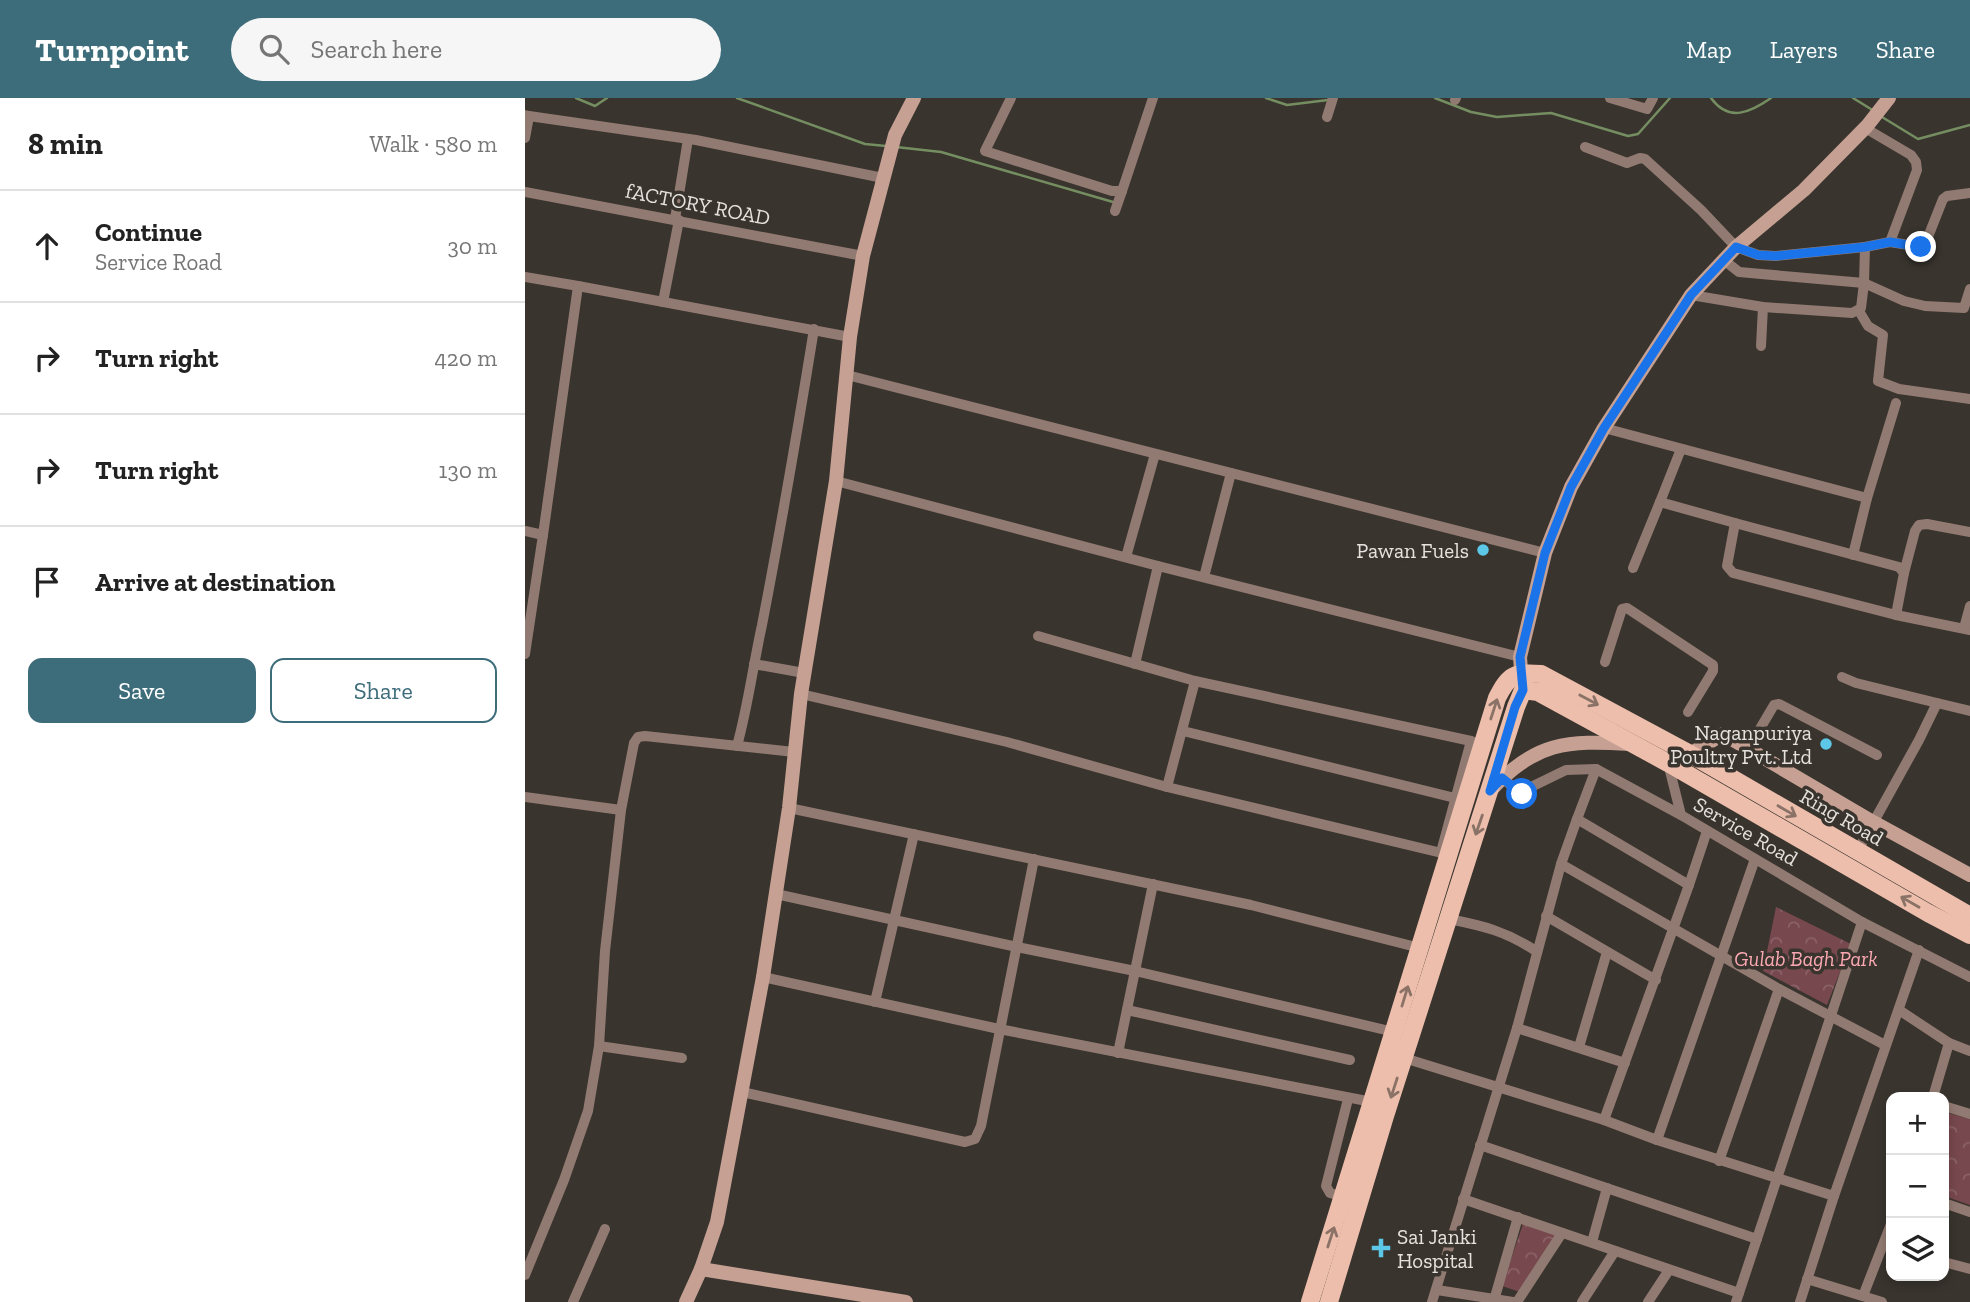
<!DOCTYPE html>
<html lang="en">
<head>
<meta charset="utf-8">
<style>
	:root { --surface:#fff; --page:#f6f6f6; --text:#222; --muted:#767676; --line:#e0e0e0; --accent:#3d6c7b }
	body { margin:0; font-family:"Zilla Slab",serif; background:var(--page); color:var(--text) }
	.controls { position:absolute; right:21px; bottom:21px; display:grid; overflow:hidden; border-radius:14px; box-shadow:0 4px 10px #0003 }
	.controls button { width:63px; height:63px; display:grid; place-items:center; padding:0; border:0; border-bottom:2px solid var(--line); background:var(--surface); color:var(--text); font:35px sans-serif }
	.stop { position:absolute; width:21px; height:21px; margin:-16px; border:5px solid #1a73e8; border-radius:50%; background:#fff }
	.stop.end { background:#1a73e8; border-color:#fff; box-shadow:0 2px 7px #0008 }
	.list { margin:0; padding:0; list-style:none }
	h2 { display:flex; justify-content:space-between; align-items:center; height:91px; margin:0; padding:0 28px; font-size:30px }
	h2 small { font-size:23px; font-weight:400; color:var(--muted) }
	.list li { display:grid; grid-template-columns:46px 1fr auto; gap:21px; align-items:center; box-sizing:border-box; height:112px; padding:0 28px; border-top:2px solid var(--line) }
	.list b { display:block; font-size:26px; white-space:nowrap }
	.list p { margin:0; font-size:23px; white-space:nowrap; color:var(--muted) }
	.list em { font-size:23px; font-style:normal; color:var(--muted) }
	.actions { display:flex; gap:14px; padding:21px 28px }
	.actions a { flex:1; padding:16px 0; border:2px solid var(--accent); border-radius:14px; text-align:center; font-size:24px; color:var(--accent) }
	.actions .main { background:var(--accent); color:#fff }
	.icon { flex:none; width:38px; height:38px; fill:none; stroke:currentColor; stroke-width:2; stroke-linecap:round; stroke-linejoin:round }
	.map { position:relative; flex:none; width:1445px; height:1204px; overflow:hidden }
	header { display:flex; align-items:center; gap:42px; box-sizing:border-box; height:98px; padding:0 35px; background:var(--accent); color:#fff }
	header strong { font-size:33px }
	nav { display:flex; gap:38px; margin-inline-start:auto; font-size:24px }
	.search { width:490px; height:63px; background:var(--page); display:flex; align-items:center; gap:18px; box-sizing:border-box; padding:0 24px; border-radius:38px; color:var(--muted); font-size:26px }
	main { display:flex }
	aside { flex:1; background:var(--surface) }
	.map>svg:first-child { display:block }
	.park { fill:url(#park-crowns) }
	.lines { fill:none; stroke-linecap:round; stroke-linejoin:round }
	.stream { stroke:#758e61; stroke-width:2.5 }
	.street { stroke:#917a71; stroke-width:10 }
	.secondary { stroke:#c5a093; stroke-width:14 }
	.primary { stroke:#edbeac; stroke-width:18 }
	.oneway { stroke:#8a7267 }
	.route { stroke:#1a73e8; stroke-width:9 }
	.poi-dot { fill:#5dc7e8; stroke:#39342e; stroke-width:2.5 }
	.labels { text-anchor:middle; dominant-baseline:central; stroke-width:7; stroke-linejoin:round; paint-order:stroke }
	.street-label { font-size:21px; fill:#e6e3df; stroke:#39342e }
	.poi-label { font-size:21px; fill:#e6e3df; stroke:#39342e; text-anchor:end }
	.park-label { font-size:21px; font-style:italic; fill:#fda9b3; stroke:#39342e }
</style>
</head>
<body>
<header>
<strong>Turnpoint</strong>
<div class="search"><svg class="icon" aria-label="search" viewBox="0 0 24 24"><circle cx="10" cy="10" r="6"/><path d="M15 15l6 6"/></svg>Search here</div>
<nav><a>Map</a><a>Layers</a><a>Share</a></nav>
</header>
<main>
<aside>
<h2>8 min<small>Walk · 580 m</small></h2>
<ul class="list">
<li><svg class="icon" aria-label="ahead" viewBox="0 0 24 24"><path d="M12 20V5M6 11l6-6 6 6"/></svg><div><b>Continue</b><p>Service Road</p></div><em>30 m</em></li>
<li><svg class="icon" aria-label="right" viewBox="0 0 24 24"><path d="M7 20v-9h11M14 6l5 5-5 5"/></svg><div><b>Turn right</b></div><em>420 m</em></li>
<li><svg class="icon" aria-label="right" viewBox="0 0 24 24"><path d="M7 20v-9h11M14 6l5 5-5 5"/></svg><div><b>Turn right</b></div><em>130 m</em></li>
<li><svg class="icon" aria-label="arrive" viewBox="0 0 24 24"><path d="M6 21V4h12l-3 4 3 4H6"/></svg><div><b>Arrive at destination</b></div></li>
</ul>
<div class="actions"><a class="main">Save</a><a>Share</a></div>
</aside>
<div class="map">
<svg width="1445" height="1204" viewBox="0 0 1445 1204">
	<defs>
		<pattern id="park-crowns" width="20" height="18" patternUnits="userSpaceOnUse" patternTransform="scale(1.75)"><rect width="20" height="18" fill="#77484e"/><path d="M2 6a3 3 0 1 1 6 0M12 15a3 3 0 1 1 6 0" fill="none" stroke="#8a6267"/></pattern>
	</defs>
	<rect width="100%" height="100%" fill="#39342e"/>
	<!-- park -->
	<g class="park">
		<polygon points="1251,809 1326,846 1302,907 1238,873"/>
		<polygon points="1419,1014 1445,1021 1445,1107 1419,1098"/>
		<polygon points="999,1123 1032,1137 995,1194 977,1188"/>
	</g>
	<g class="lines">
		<!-- stream -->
		<g class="stream">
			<polyline points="51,0 70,8 82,0"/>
			<polyline points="212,0 340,46 361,48"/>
			<polyline points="741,0 762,7 803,2"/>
			<polyline points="910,0 946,14 972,19 1026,15 1103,38 1113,36 1145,0"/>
			<path d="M1186,0C1204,25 1226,14 1246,0"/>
			<polyline points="1328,0 1349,13"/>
			<polyline points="1357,19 1393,41 1445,27"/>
			<polyline points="371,49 416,54 588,104"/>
		</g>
		<!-- street -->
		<g class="street">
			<polyline points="486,0 460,53 587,93 597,93 628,0"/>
			<polyline points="1085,0 1122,11 1128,0"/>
			<polyline points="930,2 931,0"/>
			<polyline points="0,17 4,18 0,40"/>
			<polyline points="4,18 171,42 358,80"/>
			<polyline points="802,19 808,0"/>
			<polyline points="1340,30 1386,57 1391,64 1392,72 1365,144"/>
			<polyline points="1060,49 1102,65 1115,60 1120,61 1176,112 1211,149 1233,157 1251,158 1340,149 1365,144 1396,149 1401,144 1418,101 1422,98 1445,95"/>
			<polyline points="0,94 338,158"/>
			<polyline points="590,113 597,93"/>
			<polyline points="150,121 163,41"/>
			<polyline points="1200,163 1214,174 1339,185 1379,203 1400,208 1439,210 1445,191"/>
			<polyline points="0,179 53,188 18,437 0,433"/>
			<polyline points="53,188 325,239"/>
			<polyline points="1166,197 1238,209 1327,215 1336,210 1339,185 1340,149"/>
			<polyline points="138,204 154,122"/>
			<polyline points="1334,213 1343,228 1358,237 1353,283 1374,291 1445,301"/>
			<polyline points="1236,248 1238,209"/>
			<polyline points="322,277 1020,455"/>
			<polyline points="1079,330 1342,400 1371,305"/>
			<polyline points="1156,351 1135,404 1210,425 1202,468 1208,475 1371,517 1445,532"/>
			<polyline points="311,383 633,468 995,559"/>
			<polyline points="1210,425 1374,469 1379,475 1371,517"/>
			<polyline points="1328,457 1342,400"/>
			<polyline points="601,459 630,356"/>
			<polyline points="1108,470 1135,404"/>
			<polyline points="1379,475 1390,433 1394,427 1402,426 1445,434"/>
			<polyline points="679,479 706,375"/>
			<polyline points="1439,530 1445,508"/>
			<polyline points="513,538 670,583"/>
			<polyline points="0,556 18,437"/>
			<polyline points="1080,564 1097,511 1102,510 1188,567 1188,573 1163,614"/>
			<polyline points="229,566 279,575"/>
			<polyline points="610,566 633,468"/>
			<polyline points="1317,579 1331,585 1412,605"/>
			<polyline points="276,596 482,644 642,689 925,757"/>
			<polyline points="658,633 930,700"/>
			<path d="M212,648C223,608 228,568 237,527C256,429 273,330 289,231"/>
			<polyline points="1223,651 1249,607 1254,606 1352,657"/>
			<polyline points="1143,665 1156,717"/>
			<polyline points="1071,671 1052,721 1164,787 1079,1022"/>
			<polyline points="977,680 997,696 1006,689 1041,672 1071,671 1156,717 1337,824 1445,879"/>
			<polyline points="642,689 670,583 946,643 957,648"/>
			<polyline points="0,699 96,712"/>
			<polyline points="264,710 726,807 895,850"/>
			<polyline points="916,754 946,643"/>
			<polyline points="1332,754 1394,642 1412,605 1445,613"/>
			<polyline points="1036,766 1052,721"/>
			<polyline points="1164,787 1182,733"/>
			<polyline points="251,796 492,849 610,873 869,934"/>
			<polyline points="1021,818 1131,882"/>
			<path d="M924,821C959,828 980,833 1011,853"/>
			<polyline points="238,879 474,931 847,1004"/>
			<polyline points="350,904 389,736"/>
			<polyline points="602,912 825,962"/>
			<polyline points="1374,912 1424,945"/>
			<polyline points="992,930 1100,965"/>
			<polyline points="74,948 157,960"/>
			<polyline points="1054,949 1082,854"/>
			<polyline points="593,955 628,786"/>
			<polyline points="879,960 1079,1022 1132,1042 1309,1098"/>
			<polyline points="217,994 440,1044 450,1041 456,1028 509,761"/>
			<polyline points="1408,999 1424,945 1445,953"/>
			<polyline points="1419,1008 1445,1016"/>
			<polyline points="1132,1042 1230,761"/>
			<polyline points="955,1047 1232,1141"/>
			<polyline points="1194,1063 1254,891"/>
			<polyline points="819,1099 805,1095 801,1088 823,1001"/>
			<polyline points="938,1101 1214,1195"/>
			<polyline points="1419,1105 1445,1114"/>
			<polyline points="1067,1144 1082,1090"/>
			<polyline points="1419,1164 1445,1171"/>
			<polyline points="0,1177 39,1082 63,1013 74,948 80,853 96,712 109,645 113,639 120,638 269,654"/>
			<polyline points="1282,1181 1357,1204"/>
			<polyline points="912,1192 988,1204"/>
			<polyline points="1338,1198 1366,1126"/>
			<polyline points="970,1199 993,1119"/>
			<polyline points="48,1204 80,1131"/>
			<polyline points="907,1204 992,930 1036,766 1254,891 1360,947"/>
			<polyline points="992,1204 1037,1135"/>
			<polyline points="1057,1204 1090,1153"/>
			<polyline points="1123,1204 1144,1172"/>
			<polyline points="1211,1204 1337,824"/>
			<polyline points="1275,1204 1309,1098 1394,852"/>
		</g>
		<!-- secondary -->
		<g class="secondary">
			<polyline points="997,584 995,559 1020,455 1046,389 1079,330 1166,197 1211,149 1279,92 1342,28 1364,0"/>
			<polyline points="1165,656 1198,636 1348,724 1445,777"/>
			<path d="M966,692C1010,644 1042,642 1105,646"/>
			<polyline points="176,1171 381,1204"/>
			<polyline points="161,1204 176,1171 192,1124 238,879 264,710 276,596 311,383 325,239 338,158 370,37 389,0"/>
		</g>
		<!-- primary -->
		<g class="primary">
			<path d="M785,1204L972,600C984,576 990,574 1016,576L1165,656L1445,818"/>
			<polyline points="804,1204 860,1018 991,609 998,592 1013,594 1143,665 1403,815 1445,837"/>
		</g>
	</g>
	<!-- one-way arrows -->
	<defs><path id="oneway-shaft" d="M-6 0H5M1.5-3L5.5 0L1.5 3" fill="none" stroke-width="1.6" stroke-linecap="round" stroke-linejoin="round" transform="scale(1.75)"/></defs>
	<g class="oneway">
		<use href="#oneway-shaft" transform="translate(1064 602) rotate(28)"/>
		<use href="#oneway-shaft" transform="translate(969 611) rotate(-72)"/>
		<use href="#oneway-shaft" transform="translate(1262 713) rotate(30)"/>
		<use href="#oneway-shaft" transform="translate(954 727) rotate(109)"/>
		<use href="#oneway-shaft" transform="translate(1385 804) rotate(-150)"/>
		<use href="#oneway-shaft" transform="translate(880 898) rotate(-73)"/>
		<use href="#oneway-shaft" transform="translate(869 990) rotate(108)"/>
		<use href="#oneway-shaft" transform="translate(806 1139) rotate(-72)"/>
	</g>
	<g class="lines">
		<!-- route -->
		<polyline class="route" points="997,696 977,680 965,693 990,609 998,592 995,559 1020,455 1046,389 1079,330 1166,197 1211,149 1233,157 1251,158 1340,149 1365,144 1396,149"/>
	</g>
	<!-- markers -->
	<g class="poi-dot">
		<circle cx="958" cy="452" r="7"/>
		<circle cx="1301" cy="646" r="7"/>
		<path d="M852.5 1139.5h7v7h7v7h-7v7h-7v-7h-7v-7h7z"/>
	</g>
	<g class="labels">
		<!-- street labels -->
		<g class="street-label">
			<text transform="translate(173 106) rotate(11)">fACTORY ROAD</text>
			<text transform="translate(1317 719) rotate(30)">Ring Road</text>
			<text transform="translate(1221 733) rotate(30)">Service Road</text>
		</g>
		<!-- poi labels -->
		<g class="poi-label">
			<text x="944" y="452">Pawan Fuels</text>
			<text x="1287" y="634">Naganpuriya<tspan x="1287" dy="24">Poultry Pvt. Ltd</tspan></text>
			<text x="872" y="1138" text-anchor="start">Sai Janki<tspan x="872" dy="24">Hospital</tspan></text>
		</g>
		<!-- park labels -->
		<g class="park-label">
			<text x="1281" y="860">Gulab Bagh Park</text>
		</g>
	</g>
</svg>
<div class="controls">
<button>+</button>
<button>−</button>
<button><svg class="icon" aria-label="layers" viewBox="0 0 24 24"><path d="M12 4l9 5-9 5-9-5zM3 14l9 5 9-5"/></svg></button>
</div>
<div class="stop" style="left:997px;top:696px"></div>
<div class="stop end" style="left:1396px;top:149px"></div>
</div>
</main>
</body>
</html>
